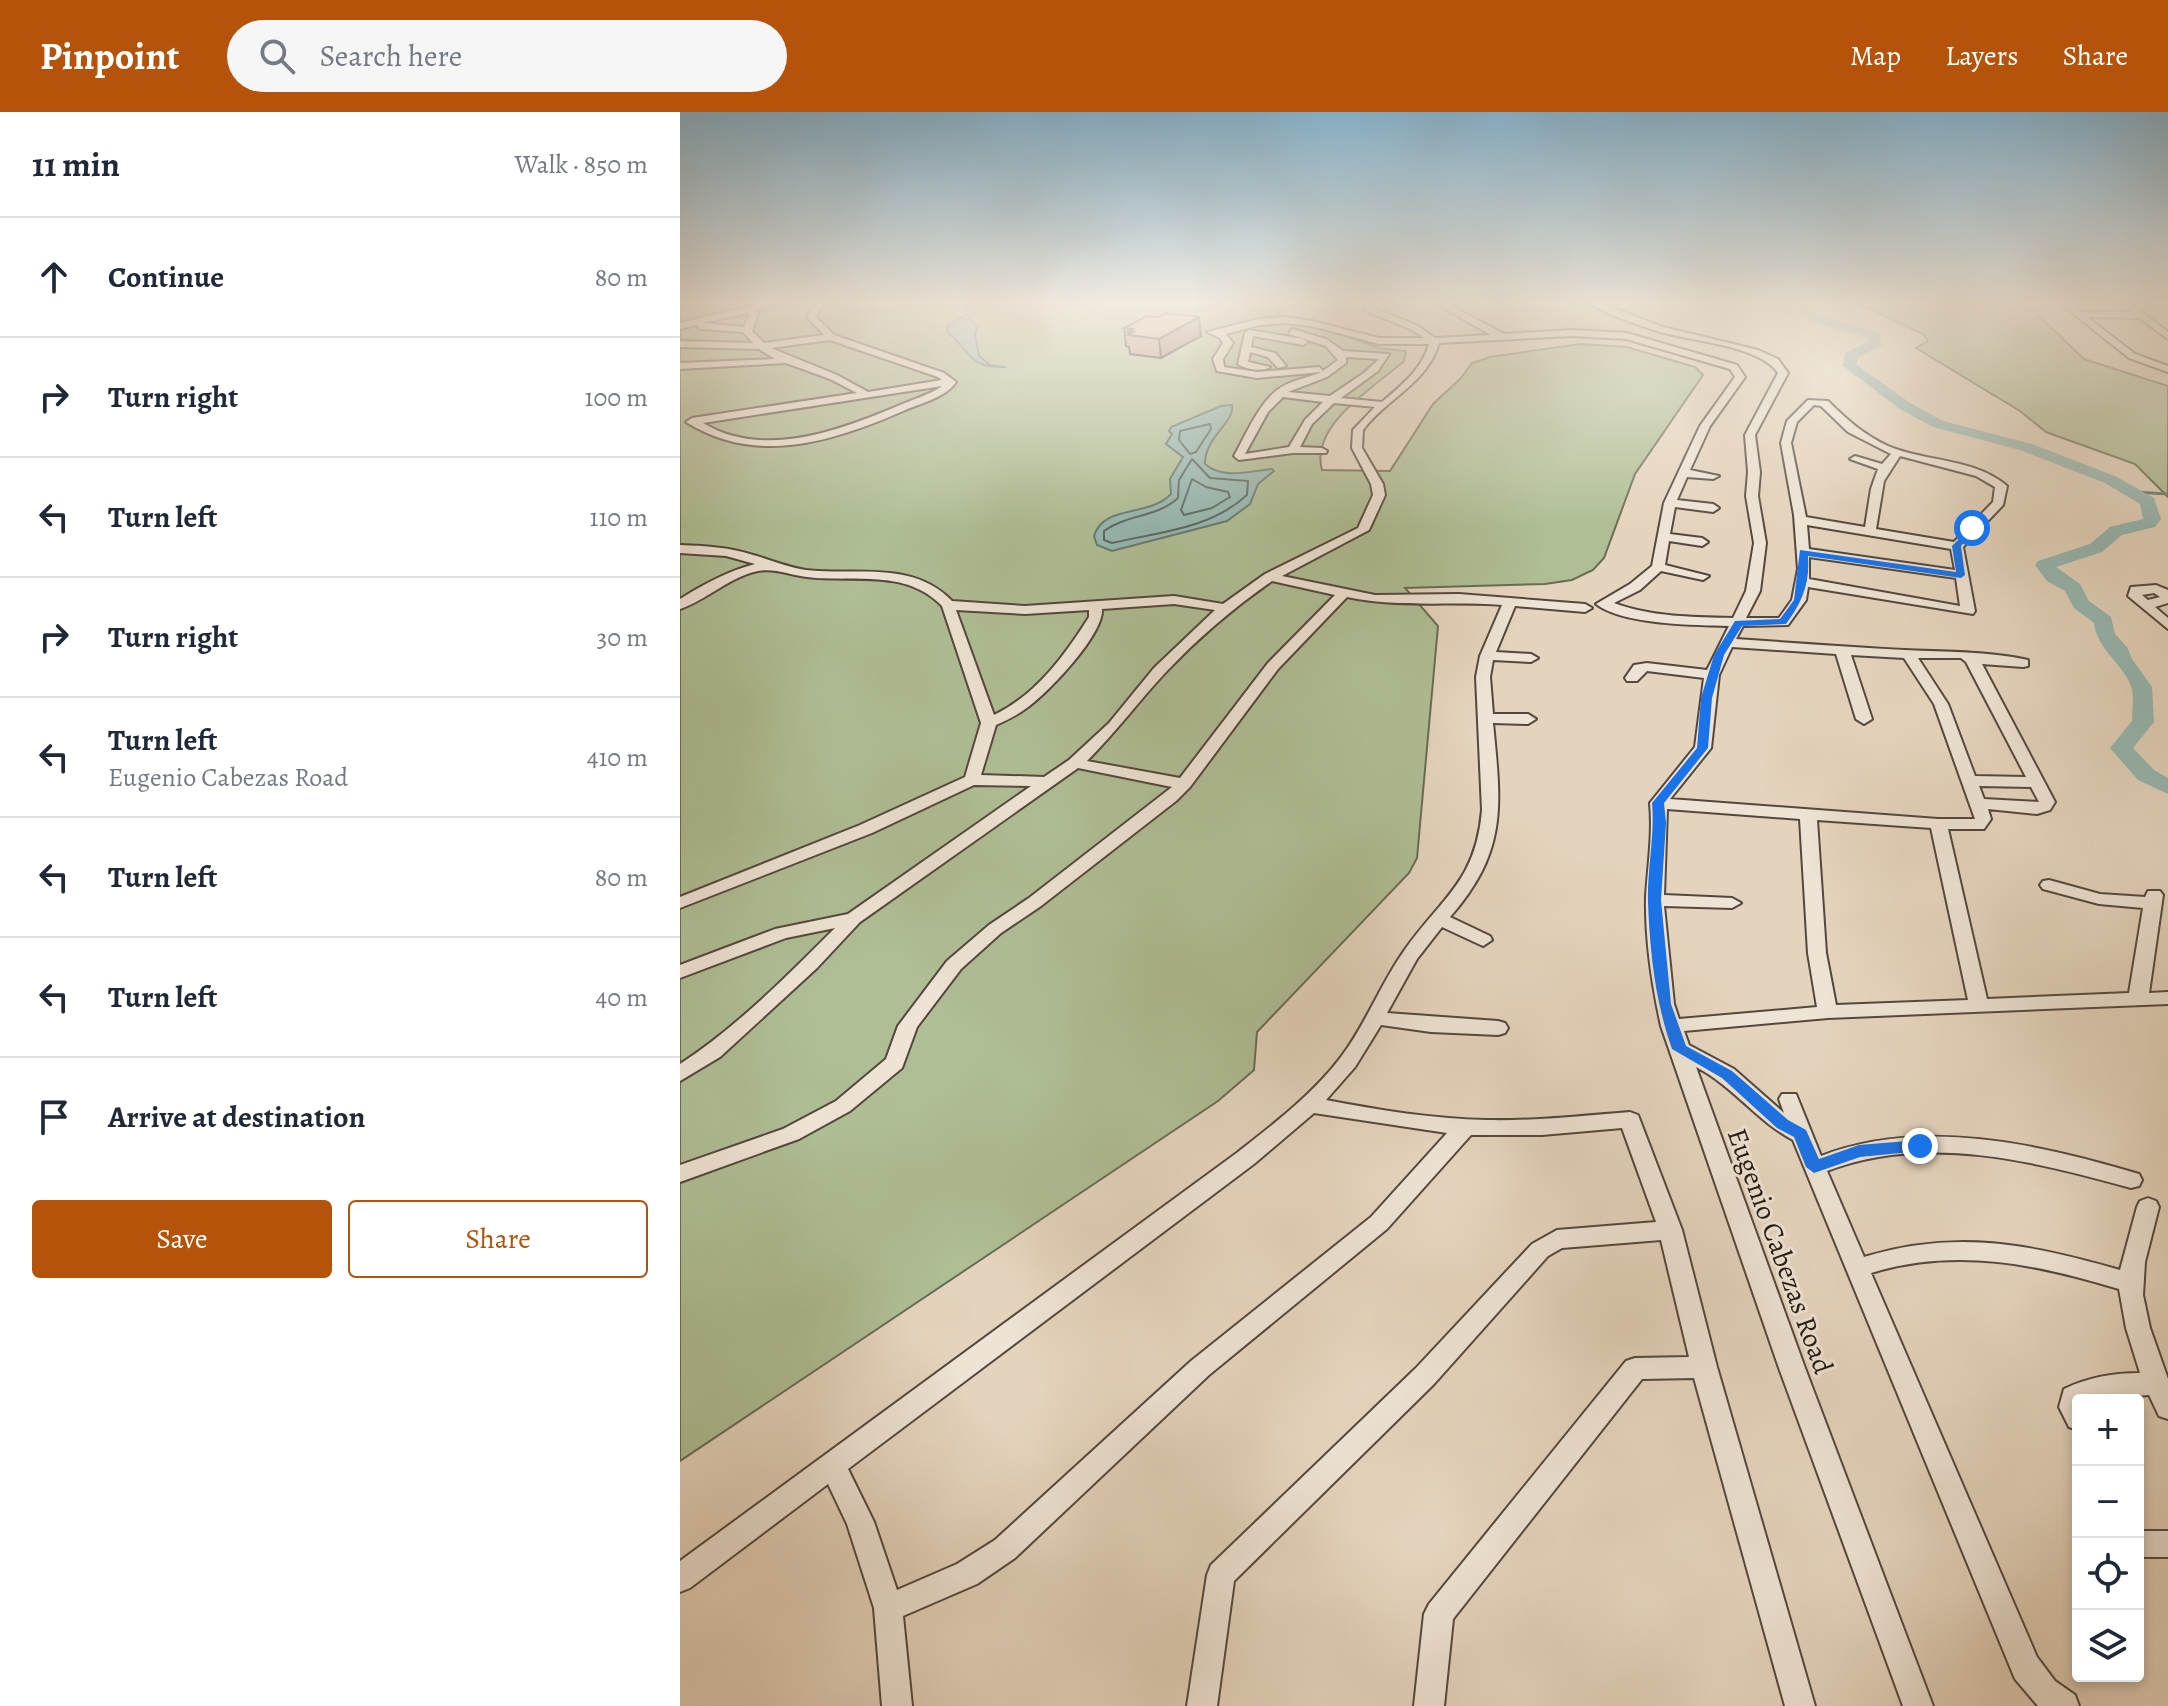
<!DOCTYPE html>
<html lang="en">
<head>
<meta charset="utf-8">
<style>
	:root { --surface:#fff; --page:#f6f6f7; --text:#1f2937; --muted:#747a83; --line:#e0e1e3; --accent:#b45309 }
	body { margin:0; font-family:Alegreya,serif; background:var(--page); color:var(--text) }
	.controls { position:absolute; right:24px; bottom:24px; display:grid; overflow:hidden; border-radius:8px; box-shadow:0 4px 12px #0003 }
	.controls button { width:72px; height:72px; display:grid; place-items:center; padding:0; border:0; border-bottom:2px solid var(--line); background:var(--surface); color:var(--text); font:40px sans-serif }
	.stop { position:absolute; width:24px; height:24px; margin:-18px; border:6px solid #1a73e8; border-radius:50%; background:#fff }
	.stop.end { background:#1a73e8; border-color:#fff; box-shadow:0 2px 8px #0008 }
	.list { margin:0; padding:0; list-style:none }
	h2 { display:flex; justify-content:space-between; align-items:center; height:104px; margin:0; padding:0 32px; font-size:34px }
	h2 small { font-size:26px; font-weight:400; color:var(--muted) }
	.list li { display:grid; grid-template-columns:52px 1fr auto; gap:24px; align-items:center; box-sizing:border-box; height:120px; padding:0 32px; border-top:2px solid var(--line) }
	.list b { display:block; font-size:30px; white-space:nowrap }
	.list p { margin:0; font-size:26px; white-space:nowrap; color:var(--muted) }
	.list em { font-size:26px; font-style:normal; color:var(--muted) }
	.actions { display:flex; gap:16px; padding:24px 32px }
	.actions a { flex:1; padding:18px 0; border:2px solid var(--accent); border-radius:8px; text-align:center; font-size:28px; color:var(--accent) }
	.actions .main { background:var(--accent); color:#fff }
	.icon { flex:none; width:44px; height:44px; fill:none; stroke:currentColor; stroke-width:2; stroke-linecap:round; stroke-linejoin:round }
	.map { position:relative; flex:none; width:1488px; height:1594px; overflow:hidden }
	header { display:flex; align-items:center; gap:48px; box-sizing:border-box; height:112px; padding:0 40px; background:var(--accent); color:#fff }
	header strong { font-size:38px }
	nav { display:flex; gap:44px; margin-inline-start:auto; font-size:28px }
	.search { width:560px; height:72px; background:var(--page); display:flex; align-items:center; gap:20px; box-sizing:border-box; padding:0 28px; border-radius:44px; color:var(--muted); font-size:30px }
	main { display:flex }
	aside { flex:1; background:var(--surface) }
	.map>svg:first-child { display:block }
	.green { fill:#afbe95; stroke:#696c54; stroke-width:2 }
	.water { fill:#96b8b2; stroke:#687972; stroke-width:2 }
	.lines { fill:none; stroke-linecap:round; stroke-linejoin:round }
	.shore { stroke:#5c6962; stroke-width:2 }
	.stream { stroke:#687972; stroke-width:3 }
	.river { fill:#96b8b2; fill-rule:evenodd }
	.minor-casing { stroke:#54483e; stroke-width:4 }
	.minor { fill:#eee3d4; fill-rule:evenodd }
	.wall { fill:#c08e82; stroke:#231a13; stroke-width:2 }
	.shaded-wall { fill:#9c746a; stroke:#231a13; stroke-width:2 }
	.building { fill:#dfa597; stroke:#231a13; stroke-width:2 }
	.route { fill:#1a73e8 }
	.labels { text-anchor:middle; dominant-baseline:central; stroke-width:6; stroke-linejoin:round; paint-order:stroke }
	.street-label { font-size:28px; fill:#231a13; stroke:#eee3d4 }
</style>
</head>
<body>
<header>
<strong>Pinpoint</strong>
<div class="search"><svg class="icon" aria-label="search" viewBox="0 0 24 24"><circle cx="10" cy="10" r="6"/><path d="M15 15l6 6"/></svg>Search here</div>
<nav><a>Map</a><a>Layers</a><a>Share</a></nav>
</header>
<main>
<aside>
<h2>11 min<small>Walk · 850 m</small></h2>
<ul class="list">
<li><svg class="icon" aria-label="ahead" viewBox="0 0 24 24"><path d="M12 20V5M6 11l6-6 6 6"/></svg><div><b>Continue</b></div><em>80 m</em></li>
<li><svg class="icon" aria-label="right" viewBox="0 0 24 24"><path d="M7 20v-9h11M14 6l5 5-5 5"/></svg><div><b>Turn right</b></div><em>100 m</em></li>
<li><svg class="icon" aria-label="left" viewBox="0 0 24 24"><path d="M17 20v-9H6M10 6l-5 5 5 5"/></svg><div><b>Turn left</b></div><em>110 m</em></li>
<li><svg class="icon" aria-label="right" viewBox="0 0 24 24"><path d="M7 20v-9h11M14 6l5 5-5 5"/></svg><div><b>Turn right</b></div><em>30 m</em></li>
<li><svg class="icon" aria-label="left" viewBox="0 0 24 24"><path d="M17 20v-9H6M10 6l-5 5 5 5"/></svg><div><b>Turn left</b><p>Eugenio Cabezas Road</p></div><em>410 m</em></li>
<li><svg class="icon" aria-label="left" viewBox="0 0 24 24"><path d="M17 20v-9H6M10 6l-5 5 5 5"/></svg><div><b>Turn left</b></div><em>80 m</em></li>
<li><svg class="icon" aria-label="left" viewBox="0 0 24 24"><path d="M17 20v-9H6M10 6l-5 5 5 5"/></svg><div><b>Turn left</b></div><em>40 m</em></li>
<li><svg class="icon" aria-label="arrive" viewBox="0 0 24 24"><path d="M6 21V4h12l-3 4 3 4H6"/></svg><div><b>Arrive at destination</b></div></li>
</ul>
<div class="actions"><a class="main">Save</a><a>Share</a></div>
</aside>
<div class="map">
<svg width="1488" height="1594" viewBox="0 0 1488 1594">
	<rect width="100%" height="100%" fill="#e5d4bd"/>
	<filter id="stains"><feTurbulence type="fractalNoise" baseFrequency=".0025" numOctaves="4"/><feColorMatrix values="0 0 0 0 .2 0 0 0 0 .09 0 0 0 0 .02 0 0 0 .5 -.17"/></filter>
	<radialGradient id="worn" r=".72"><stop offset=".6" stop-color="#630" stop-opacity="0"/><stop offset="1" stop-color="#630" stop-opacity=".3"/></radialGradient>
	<!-- green -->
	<g class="green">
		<path d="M0,191H607L597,204L602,209L646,217L699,236L726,239L724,249C695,275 629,313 642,358L710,359L753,292L781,266L792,251L810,245L900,232L947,235L1015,255L1023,263L955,362L924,446L913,458L892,468L865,472L725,476L758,514L737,746L729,761L577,920L574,958L538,989L0,1349Z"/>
		<polygon points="1178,191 1341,191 1355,200 1404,247 1488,274 1488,385 1455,352 1366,320 1340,299 1236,236 1248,229 1243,222"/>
	</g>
	<!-- water -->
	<g class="water">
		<path d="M281,191L299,192L293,195L294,201L288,207L293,209L297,216L295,223L299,244L310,253L326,255C287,256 293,241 268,221L267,215C275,209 281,206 289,201Z"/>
		<path d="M552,293C556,309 524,326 525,352C543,368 570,359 592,357L594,359L578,372L570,392L547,409L432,439L417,433L414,424C424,392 468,406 491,382L490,367L503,345L486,332L492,322L489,319L491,315L541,294Z"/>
	</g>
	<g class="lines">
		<!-- shore -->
		<g class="shore">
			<polygon points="530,312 531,317 516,340 510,342 499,328 500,319"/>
			<path d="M512,347L530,366L568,369L567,383C530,417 479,420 432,431L424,428V419C447,402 476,406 498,386L499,368Z"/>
			<polygon points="512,367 526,375 548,380 550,385 532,396 504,403 501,398"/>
		</g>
		<!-- stream -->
		<polyline class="stream" points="1454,380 1488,382"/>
		<!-- river -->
		<path class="river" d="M1116,191H1129L1139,203L1200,221L1201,234L1177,246V253L1230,291L1263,309L1352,332L1437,365L1474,386L1481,407L1475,415L1442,423L1422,440L1376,455L1400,472L1409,489L1431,505L1435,522L1447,535L1452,547L1472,575L1474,610L1453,636L1474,658L1488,666V682L1458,668L1430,636L1452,609C1452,599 1454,586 1452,577C1446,554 1416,537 1414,511L1394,496L1385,479L1367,469L1355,453L1358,449L1410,432L1430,415L1463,407L1460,392L1425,371L1340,338L1253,315L1220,297L1163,254L1165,241L1189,229V226L1131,209Z"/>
		<!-- minor casing -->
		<g class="minor-casing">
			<g id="minor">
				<polygon points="0,191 9,191 0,195"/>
				<path d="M84,191H100L75,199L78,202L72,219L84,231L144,223L127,205L136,191H144L136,205L154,223L264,261L276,270C265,286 241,291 223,299C152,330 76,354 6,310L12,306L177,281L150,267L106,251L0,257V251L95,247L79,237L0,235V229L73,231L63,220L20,217L16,213L0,217V211ZM67,201L69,203L64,215L22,211ZM150,228L258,265L262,268L188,280L157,263L91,236ZM262,274C256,280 232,288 220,293C161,318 83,348 23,311Z"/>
				<path d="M685,191H693V196L736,213L755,226L811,223L755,191H766L824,222L892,218L947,221L1057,253L1065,265L1030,314L1010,358L1039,364L1033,367L1007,365L997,388L1033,392L1039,396L1033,400L995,395L990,422L1022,426L1028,430L1022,434L989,429L985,453L1029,464L1023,468L981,459L960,478L934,491C971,505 1014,505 1053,506L1066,479L1074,431L1066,384L1068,360L1065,323L1098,261C1080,233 1009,229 977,219C955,212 928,203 908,191H921L983,215L1078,238L1098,247L1108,261L1075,323L1080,360L1078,384L1086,431L1080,479L1066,506H1099L1112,488L1118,457L1114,403L1101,331L1107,309L1128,288L1148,289C1166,307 1184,323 1208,334C1245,350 1295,346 1327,374L1323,393L1283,435L1295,499L1293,502L1128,475L1126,488L1108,513L1063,514L1056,527C1112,531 1168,535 1225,538C1266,540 1307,539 1348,548V554L1343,555L1302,552L1375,690L1370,698L1357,702L1308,697L1311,707L1304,717H1268L1307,887L1449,881L1463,796L1419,792L1363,777L1360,773L1363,769L1369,768L1420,782L1465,785L1468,779H1480L1483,783L1469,881L1488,880V892L1148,906L1004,919L1009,933L1054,957L1104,1001L1099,987L1102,982H1116L1141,1044C1241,1005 1359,1032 1459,1062L1462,1068L1459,1074L1451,1076C1353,1049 1246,1021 1147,1059L1184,1145C1276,1117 1350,1132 1440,1158L1457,1095L1460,1089L1468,1086L1476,1089L1479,1095L1465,1150L1463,1183L1470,1216L1488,1267V1307L1479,1304L1469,1283L1398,1288V1318L1389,1315L1379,1295L1384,1277C1409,1265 1433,1261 1460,1261L1446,1216L1439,1177C1356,1152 1276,1135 1191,1161L1357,1545L1375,1569L1395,1583L1399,1594H1358L1335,1567L1113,1028C1077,1009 1053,974 1016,955L1125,1256L1253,1594H1223L1099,1256L981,914C972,873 965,827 966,784C968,753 973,722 970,691L1015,635L1024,566L967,559L957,569H947L945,566L954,553L967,551L1027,558L1049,514C1015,513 943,513 916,492L950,472L972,454L984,391L1020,314L1055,265L1050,257L946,227L892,224L759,231C747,272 707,286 683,318L682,336L703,372L705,383L689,418L602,464L695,483L779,482L905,492L912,496L905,500L835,494L816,540L851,542L858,546L851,550L813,548L810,565L813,602H848L856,607L848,612L813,611C821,693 828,739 770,805L810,824L812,828L803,834L762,815L737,847L707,901L818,909L825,911L828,916L825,921L818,923L751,920L701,913L675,955L646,988C699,998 753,1007 807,1008C855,1009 902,1004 950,1000L958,1003L1002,1118L1037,1255L1135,1594H1105L1014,1266L962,1267L773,1507L764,1594H734L744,1502L749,1492L946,1249L955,1246L1009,1245L981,1128L882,1136L868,1144L754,1272L554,1469L537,1594H507L527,1463L531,1453L736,1256L852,1132L877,1118L976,1110L942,1016L862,1023H791L707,1117L529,1263L335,1446L297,1472L223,1504L232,1594H202L194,1496L167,1412L148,1372L10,1476L0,1480V1449L558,1040C595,1011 633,982 661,945C686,912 700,873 724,839C761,786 796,770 802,698L796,565L800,544L822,493C771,489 718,496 667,485L598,557L510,675L496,689L361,794L321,821L281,857L237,915L222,956L170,999L119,1027L0,1070V1053L103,1017L156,989L206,947L218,914L267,849L309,813L349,786L492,675L398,656L180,810L137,856L40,945L0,969V952C57,915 107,864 155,816L106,826L0,866V853L95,817L168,802L351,674L294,673L192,721L0,796V785L180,713L285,665L301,611L262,494C225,456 174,471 127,465C110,463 95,456 78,459C49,465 27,488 0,497V487C24,472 48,459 75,452L46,444L0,441V433C25,434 49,435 73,443C91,448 107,455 126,458C177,464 232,448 272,489L345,494L494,484L543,492L585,462L678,416L693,383L691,372L672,336L673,318L695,295L654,291L632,312L620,335L642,336L647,339L646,341H613L559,348L554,344C567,321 581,285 605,273C617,267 630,265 642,260L577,266L537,259L533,247L543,231L540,226L527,220L579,207L604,205L632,209L699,226H745L730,217L686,199ZM604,211L632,214L699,232H749C742,257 722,273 702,290L661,286L698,259L709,242L663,239L646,227L612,217L609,222L646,234L658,248L643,259L639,255L577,260L544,255L543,247L553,231L546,222L579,213ZM666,245L699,247L684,261L650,284L608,280L647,265L666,251ZM603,285L643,290L625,308L609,335L565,342L588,300ZM1134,293L1141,294L1168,320L1211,342L1202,352L1175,344L1170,347L1198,357L1191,377L1185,415L1126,405L1111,331L1117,310ZM1220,344L1296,364L1315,375L1313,390L1274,430L1196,417L1204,369ZM1127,413L1271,437L1275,458L1129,437ZM1129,445L1276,466L1280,494L1129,467ZM592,469L655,483L588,551L500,666L407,649C435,621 458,590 485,561C517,527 553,496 592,469ZM494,492L535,498L474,556L429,611L389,648L364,665L301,663L316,613C327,608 338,603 348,595C369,580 424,522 422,497ZM276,498L345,502L409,498V505C385,543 356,583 314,603ZM1052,535L1156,542L1176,607L1184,612L1192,607L1171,543L1224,546L1254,592L1295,707H1258L990,687L1031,636L1039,563ZM1238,546H1281L1286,550L1346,665L1295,664L1268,592ZM1299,674L1351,675L1359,690L1304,687ZM987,697L1120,707L1128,841L1137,895L999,907L994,892L984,794L1052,796L1061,791L1052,786L984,783ZM1137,708L1251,716L1288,888L1156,893L1146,841ZM634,1001L767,1021L691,1105L511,1249L315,1428L277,1452L217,1478L194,1410L168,1357L574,1052Z"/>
				<polygon points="1380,191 1390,191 1400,200 1452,200 1450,195 1456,195 1488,220 1488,227 1459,206 1407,205 1455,242 1488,254 1488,260 1449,246"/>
				<path d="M569,218L623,227L628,230L623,233L573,224L571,235L595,241L606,254L598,256L588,245L570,240L568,250L590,255C583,260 565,257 558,252L565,221Z"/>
				<path d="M1476,473L1488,478V491L1475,495L1488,506V517L1448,484L1451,475ZM1474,481L1480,485L1468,488L1462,483Z"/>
				<rect x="1458" y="1419" width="30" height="26"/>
			</g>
		</g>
		<!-- minor -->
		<use href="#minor" class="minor"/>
	</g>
	<!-- wall -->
	<polygon class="wall" points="479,205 519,205 521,224 481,246 450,242 449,235 446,234 444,216"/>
	<!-- shaded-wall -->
	<polygon class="shaded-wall" points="519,205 521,224 481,246 479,227"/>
	<!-- building -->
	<polygon class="building" points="486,201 519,205 479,227 448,223 453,220 447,220 453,217 444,216 467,204 479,205"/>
	<!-- sky -->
	<linearGradient id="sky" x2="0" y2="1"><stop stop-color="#87b6d2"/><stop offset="0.46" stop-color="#f3ece1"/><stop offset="1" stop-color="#f3ece1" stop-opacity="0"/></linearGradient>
	<rect width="1488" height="414" fill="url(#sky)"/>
	<!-- route -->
	<path class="route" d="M1292,414L1296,416L1281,434L1285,463L1281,466L1128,444C1130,472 1122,490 1106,512L1062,514L1044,543L1032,586L1028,636L984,691L986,711L981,788L991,892L1006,934L1052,959L1108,1008L1126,1018L1139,1047L1179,1033L1240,1028L1247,1034L1240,1039L1180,1045L1134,1061L1126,1055L1114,1025L1097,1016L1042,966L992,937C975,888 970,842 968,790C967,757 975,724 972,691L1017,636L1021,586L1034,543L1055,509L1100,507L1114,488L1120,438L1276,460L1272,434Z"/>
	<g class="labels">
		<!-- street labels -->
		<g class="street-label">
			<text transform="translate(1100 1139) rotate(70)">Eugenio Cabezas Road</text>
		</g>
	</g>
	<rect width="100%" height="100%" filter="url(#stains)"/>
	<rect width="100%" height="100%" fill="url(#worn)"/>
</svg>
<div class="controls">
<button>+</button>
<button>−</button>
<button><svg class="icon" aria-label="locate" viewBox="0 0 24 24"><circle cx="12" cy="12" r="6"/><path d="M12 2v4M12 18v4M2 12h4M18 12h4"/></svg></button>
<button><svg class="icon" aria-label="layers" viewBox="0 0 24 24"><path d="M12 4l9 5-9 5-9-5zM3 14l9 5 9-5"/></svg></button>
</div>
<div class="stop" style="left:1292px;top:416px"></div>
<div class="stop end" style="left:1240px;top:1034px"></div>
</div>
</main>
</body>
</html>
